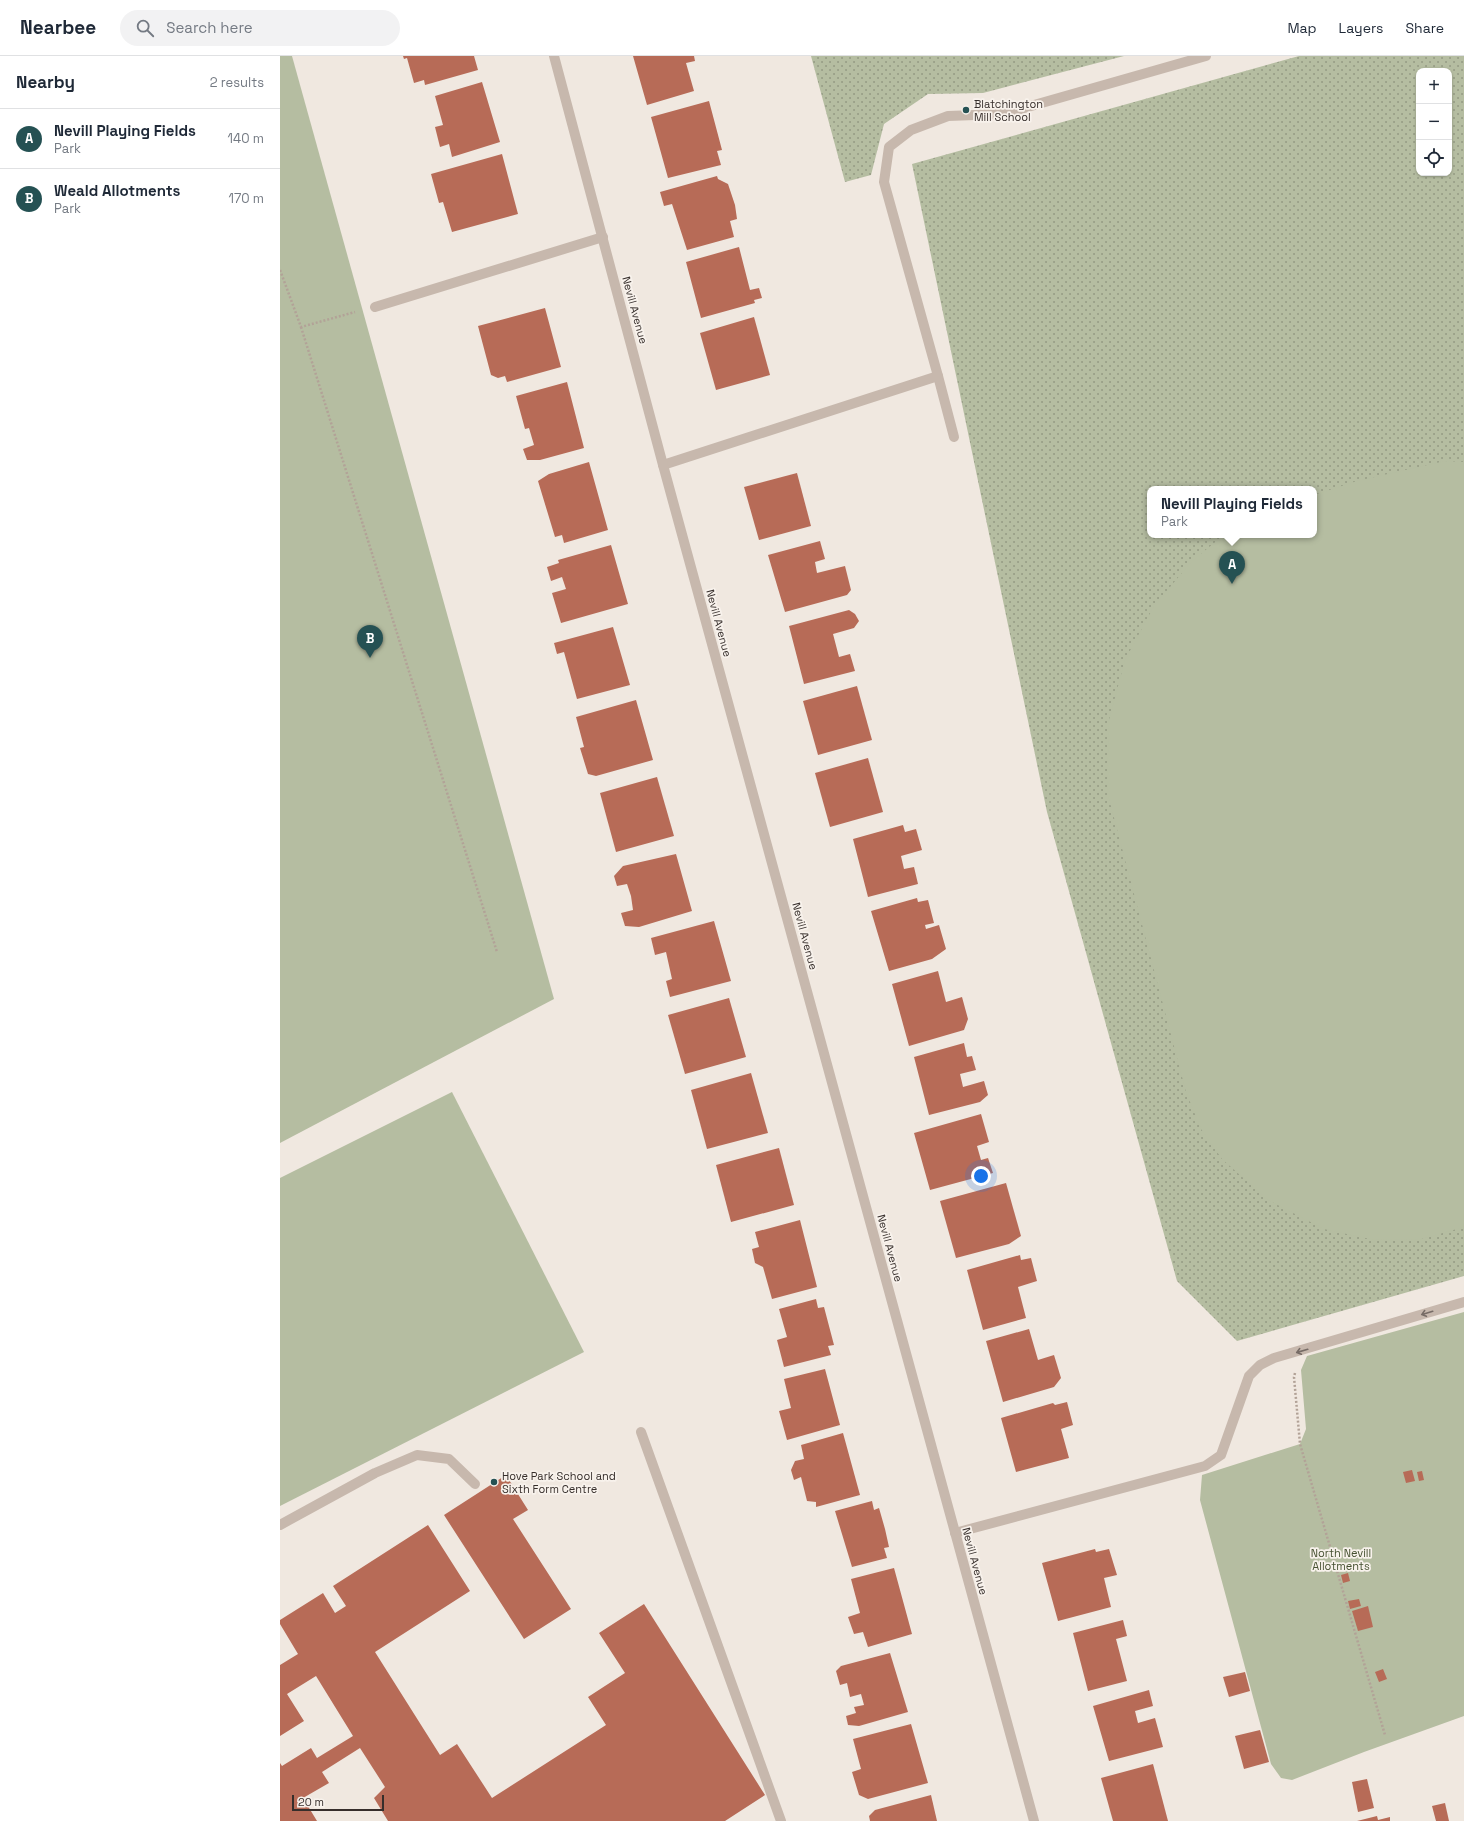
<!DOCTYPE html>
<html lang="en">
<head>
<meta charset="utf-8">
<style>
	:root { --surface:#fff; --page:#f2f2f3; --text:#1f2937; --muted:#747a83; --line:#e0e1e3; --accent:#255153 }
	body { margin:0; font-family:"Space Grotesk",sans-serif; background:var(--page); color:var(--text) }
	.controls { position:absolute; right:12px; top:12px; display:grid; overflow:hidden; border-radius:8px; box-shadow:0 1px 3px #0004 }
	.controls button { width:36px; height:36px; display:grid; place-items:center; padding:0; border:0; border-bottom:1px solid var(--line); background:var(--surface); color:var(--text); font:20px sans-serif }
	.scale { position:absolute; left:12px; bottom:10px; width:92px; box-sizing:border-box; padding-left:4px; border:2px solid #362e2b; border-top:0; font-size:11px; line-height:14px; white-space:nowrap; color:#362e2b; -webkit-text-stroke:3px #f8f2ec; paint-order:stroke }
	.you { position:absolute; left:701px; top:1120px; width:14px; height:14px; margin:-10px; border:3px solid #fff; border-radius:50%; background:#1a73e8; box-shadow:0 0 0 6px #1a73e833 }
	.badge { display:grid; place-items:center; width:26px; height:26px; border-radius:50%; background:var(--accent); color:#fff; font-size:13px; font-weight:700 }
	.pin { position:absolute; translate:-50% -33px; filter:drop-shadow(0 1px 2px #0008) }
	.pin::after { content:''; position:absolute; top:21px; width:14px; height:12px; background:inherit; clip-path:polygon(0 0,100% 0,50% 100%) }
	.popup { position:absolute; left:867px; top:430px; width:170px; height:52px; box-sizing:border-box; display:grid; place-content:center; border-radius:8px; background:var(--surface); filter:drop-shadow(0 1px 3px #0005); font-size:13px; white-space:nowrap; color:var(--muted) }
	.popup b { font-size:15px; color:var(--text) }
	.popup::after { content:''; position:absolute; left:50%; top:100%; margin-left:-8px; border:8px solid transparent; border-top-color:var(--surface) }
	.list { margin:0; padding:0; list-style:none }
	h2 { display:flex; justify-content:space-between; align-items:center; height:52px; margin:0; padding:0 16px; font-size:17px }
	h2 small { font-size:13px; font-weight:400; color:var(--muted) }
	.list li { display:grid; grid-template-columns:26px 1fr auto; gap:12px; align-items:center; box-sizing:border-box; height:60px; padding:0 16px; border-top:1px solid var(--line) }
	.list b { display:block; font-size:15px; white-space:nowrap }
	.list p { margin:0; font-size:13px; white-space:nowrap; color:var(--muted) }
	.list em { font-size:13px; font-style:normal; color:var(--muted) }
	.icon { flex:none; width:22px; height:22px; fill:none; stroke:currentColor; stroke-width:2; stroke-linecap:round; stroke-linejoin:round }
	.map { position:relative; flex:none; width:1184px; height:1765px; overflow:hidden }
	header { display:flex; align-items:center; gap:24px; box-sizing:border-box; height:56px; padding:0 20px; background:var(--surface); border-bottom:1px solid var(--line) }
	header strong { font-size:19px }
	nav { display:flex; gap:22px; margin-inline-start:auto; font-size:14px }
	.search { width:280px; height:36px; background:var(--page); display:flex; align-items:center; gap:10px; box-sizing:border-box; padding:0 14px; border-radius:22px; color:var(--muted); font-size:15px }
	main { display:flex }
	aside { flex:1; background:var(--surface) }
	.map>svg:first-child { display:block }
	.park { fill:url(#park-dots); fill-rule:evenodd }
	.garden { fill:#b5bda1 }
	.building { fill:#b76b57 }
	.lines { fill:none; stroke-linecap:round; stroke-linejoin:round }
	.path { stroke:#b2a297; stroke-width:2.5; stroke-dasharray:2 2; stroke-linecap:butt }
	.service { stroke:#c7b8ad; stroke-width:10 }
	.minor { stroke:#c7b8ad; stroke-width:10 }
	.oneway { stroke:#776c66 }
	.poi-dot { fill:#255153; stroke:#f8f2ec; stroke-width:1.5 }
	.labels { text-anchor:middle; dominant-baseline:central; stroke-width:3.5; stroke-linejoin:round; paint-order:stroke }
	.poi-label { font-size:11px; fill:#362e2b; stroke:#f8f2ec; text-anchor:start }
	.street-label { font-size:11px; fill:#362e2b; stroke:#f8f2ec }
	.park-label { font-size:11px; fill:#465131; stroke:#f8f2ec }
</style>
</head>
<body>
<header>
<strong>Nearbee</strong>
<div class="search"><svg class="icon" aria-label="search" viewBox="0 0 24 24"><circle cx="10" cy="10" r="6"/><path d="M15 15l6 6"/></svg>Search here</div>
<nav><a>Map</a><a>Layers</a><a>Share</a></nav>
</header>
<main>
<aside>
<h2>Nearby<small>2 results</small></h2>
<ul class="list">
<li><span class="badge">A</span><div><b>Nevill Playing Fields</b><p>Park</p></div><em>140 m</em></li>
<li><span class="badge">B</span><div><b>Weald Allotments</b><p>Park</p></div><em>170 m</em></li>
</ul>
</aside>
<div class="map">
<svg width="1184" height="1765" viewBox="0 0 1184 1765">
	<defs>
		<pattern id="park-dots" width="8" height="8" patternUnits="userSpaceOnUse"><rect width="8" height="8" fill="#b5bda1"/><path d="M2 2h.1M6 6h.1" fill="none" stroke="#949a83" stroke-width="1.8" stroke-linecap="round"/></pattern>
	</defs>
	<rect width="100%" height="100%" fill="#f0e8e0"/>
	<!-- park -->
	<g class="park">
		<polygon points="531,0 844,0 703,37 648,38 604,68 591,119 565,126"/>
		<path d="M1019,0H1184V1220L957,1285L897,1225L767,756L632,108ZM1139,15H1169V117H1139ZM870,433H1034V479H870Z"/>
	</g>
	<!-- garden -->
	<g class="garden">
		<polygon points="0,0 12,0 274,943 0,1087"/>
		<polygon points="1165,405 1184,406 1184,1171 1138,1184 1090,1183 1044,1173 988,1144 942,1103 921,1073 906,1036 827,735 829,664 845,604 874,550 912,505 944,479 1034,479 1034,439 1077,425"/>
		<polygon points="172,1036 304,1296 0,1450 0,1122"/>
		<polygon points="1184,1256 1184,1660 1084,1696 1012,1724 1001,1722 991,1708 920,1444 922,1419 1020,1388 1026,1373 1021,1314 1027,1300"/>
	</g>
	<!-- building -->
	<g class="building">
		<polygon points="123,0 194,0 198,14 145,29 144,24 134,27 127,2 124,3"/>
		<polygon points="353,0 414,0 415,5 406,7 414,35 367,49"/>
		<polygon points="202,26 220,86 172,101 169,88 160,91 155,71 163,69 155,40"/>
		<polygon points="429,45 442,94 437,95 441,109 388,122 371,61"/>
		<polygon points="222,98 238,158 172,176 163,146 159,147 151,118"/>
		<polygon points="437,120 438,123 448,128 455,149 457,163 450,165 454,181 407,194 392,148 384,150 380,136"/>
		<polygon points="459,191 470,234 479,232 482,242 474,244 475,247 421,262 406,206"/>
		<polygon points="265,252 281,311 227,326 225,320 218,322 211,319 198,270"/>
		<polygon points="474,261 490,319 436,334 420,277"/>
		<polygon points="287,326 304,392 260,404 247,404 243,393 254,389 249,372 245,373 236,340"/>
		<polygon points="309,406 328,474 284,487 282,479 275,481 258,425 269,418"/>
		<polygon points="517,417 531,470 479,484 464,431"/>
		<polygon points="540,485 545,503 535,506 537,517 565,510 571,534 567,539 505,556 488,499"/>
		<polygon points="331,489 348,548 281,567 272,537 286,533 282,521 271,525 267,511 279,507 278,504"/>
		<polygon points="569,554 575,558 579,565 574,572 553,578 559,601 570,598 575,615 524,628 509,570"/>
		<polygon points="333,571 350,629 297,643 284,596 277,598 274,587"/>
		<polygon points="577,630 592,684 538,699 523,645"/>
		<polygon points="356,644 373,704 316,720 308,718 300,692 304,691 296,661"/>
		<polygon points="588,702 603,756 550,771 535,717"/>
		<polygon points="377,721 394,780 336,796 320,737"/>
		<polygon points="623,769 625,776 636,773 642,794 621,800 624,813 634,811 638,828 588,841 573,783"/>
		<polygon points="396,798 412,855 359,871 345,870 341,857 353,854 351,840 347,828 337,830 334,820 343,810"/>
		<polygon points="637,842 638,846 648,844 654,867 645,869 646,873 659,869 666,893 652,903 609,915 591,855"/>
		<polygon points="434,865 451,925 390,941 386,925 392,923 386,896 375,899 371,882"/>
		<polygon points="658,915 666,946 682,941 688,963 684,974 629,990 612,928"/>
		<polygon points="449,942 466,1001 405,1018 388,959"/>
		<polygon points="684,987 687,1001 692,1000 696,1014 680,1018 683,1031 704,1025 708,1039 700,1046 649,1059 634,1001"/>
		<polygon points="471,1017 488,1077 427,1093 411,1034"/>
		<polygon points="701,1058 709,1086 697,1090 701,1104 708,1102 713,1117 650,1134 634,1077"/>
		<polygon points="499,1092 514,1149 451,1166 436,1109"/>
		<polygon points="726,1127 741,1180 729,1188 676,1202 660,1145"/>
		<polygon points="520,1164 537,1231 492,1243 483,1211 475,1207 472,1193 479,1191 475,1176"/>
		<polygon points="740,1199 741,1204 751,1202 757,1225 738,1231 746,1262 703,1274 687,1214"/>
		<polygon points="536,1243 538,1252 544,1251 554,1289 548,1290 551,1299 504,1311 497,1284 507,1281 499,1253"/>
		<polygon points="749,1273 758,1304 774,1299 781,1322 774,1331 723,1346 706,1285"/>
		<polygon points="545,1313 560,1369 507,1384 499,1355 511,1352 504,1323"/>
		<polygon points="787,1346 793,1369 781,1373 789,1402 736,1416 721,1362 773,1347 775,1349"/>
		<polygon points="563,1377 580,1439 536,1451 536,1446 527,1445 521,1421 514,1424 511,1414 515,1405 524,1403 521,1389"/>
		<polygon points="1132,1414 1135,1425 1126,1427 1123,1416"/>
		<polygon points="1142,1415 1144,1424 1139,1425 1137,1416"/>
		<polygon points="226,1419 248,1454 233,1463 291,1553 244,1583 164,1459"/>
		<polygon points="592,1445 594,1454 599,1452 605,1473 609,1491 604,1492 607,1502 572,1511 555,1455"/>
		<polygon points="148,1469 190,1535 95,1596 160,1699 177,1688 212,1742 326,1669 308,1641 345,1617 319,1577 364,1548 485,1739 445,1765 108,1765 94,1742 105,1731 80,1692 42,1716 49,1727 23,1742 37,1765 0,1765 0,1707 2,1710 31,1692 37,1702 73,1680 36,1620 7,1638 24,1665 0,1680 0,1609 18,1598 0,1568 0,1564 43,1537 55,1557 66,1550 53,1530"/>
		<polygon points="815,1493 816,1496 829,1493 837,1519 824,1522 831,1551 778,1565 762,1507"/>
		<polygon points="614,1512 632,1578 588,1591 583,1576 574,1578 568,1561 580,1557 571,1523"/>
		<polygon points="1068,1517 1070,1525 1063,1527 1061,1519"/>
		<polygon points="1079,1543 1081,1550 1070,1553 1068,1545"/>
		<polygon points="1088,1550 1093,1571 1078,1575 1072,1555"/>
		<polygon points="843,1564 847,1580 836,1583 847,1625 808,1635 793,1577"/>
		<polygon points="610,1597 628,1656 579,1670 568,1669 566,1660 576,1657 574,1651 584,1649 581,1638 570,1641 567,1627 560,1629 556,1615 561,1610"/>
		<polygon points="1103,1613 1107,1623 1099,1626 1095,1616"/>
		<polygon points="965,1616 970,1635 949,1641 943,1621"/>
		<polygon points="869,1634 873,1650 855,1655 858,1667 875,1662 883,1691 829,1705 813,1650"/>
		<polygon points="631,1668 648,1727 588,1743 579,1739 572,1716 581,1713 573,1683"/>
		<polygon points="980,1674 989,1706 964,1713 955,1680"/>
		<polygon points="873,1708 888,1765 833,1765 821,1722"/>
		<polygon points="1087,1723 1094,1752 1078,1756 1072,1726"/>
		<polygon points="651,1739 657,1765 590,1765 589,1760 595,1754"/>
		<polygon points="1165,1747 1169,1765 1156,1765 1152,1750"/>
		<polygon points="1097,1760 1098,1764 1110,1761 1110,1765 1077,1765"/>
	</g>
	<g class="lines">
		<!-- path -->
		<g class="path">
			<polyline points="0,214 21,271 75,256"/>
			<polyline points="21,271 217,896"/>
			<polyline points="1015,1317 1014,1321 1020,1388 1105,1679"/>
		</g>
		<!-- service -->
		<g class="service">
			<polyline points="95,251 323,181"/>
			<polyline points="658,320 674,381"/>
			<polyline points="383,409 658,320 604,126 609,91 631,74 668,60 723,58 926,0"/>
			<polyline points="361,1376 501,1765"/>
			<polyline points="0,1469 95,1417 137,1399 169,1403 195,1428"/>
			<polyline points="675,1477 925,1410 941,1399 969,1320 980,1309 994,1302 1184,1246"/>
		</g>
		<!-- minor -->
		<polyline class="minor" points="274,0 383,409 754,1765"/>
	</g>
	<!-- one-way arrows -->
	<defs><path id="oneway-shaft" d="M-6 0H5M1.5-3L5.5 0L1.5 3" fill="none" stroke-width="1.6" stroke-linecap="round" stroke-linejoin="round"/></defs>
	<g class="oneway">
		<use href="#oneway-shaft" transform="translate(1147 1257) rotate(163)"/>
		<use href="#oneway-shaft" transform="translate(1022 1295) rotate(164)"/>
	</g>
	<!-- markers -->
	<g class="poi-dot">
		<circle cx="686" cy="54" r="4"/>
		<circle cx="214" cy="1426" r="4"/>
	</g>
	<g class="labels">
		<!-- poi labels -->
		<g class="poi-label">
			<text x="694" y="48">Blatchington<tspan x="694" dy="13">Mill School</tspan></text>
			<text x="222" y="1420">Hove Park School and<tspan x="222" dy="13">Sixth Form Centre</tspan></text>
		</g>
		<!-- street labels -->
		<g class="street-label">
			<text transform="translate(355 254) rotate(75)">Nevill Avenue</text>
			<text transform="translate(439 567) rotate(75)">Nevill Avenue</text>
			<text transform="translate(525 880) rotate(75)">Nevill Avenue</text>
			<text transform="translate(610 1192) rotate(75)">Nevill Avenue</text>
			<text transform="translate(695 1505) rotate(75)">Nevill Avenue</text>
		</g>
		<!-- park labels -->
		<g class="park-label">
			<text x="1061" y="1497">North Nevill<tspan x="1061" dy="13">Allotments</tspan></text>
		</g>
	</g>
</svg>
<div class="controls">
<button>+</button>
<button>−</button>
<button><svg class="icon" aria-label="locate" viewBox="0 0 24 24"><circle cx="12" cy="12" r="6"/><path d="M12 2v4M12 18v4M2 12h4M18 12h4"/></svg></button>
</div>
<div class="scale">20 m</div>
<div class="you"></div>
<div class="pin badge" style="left:952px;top:528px">A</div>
<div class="popup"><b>Nevill Playing Fields</b>Park</div>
<div class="pin badge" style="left:90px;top:602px">B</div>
</div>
</main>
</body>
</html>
